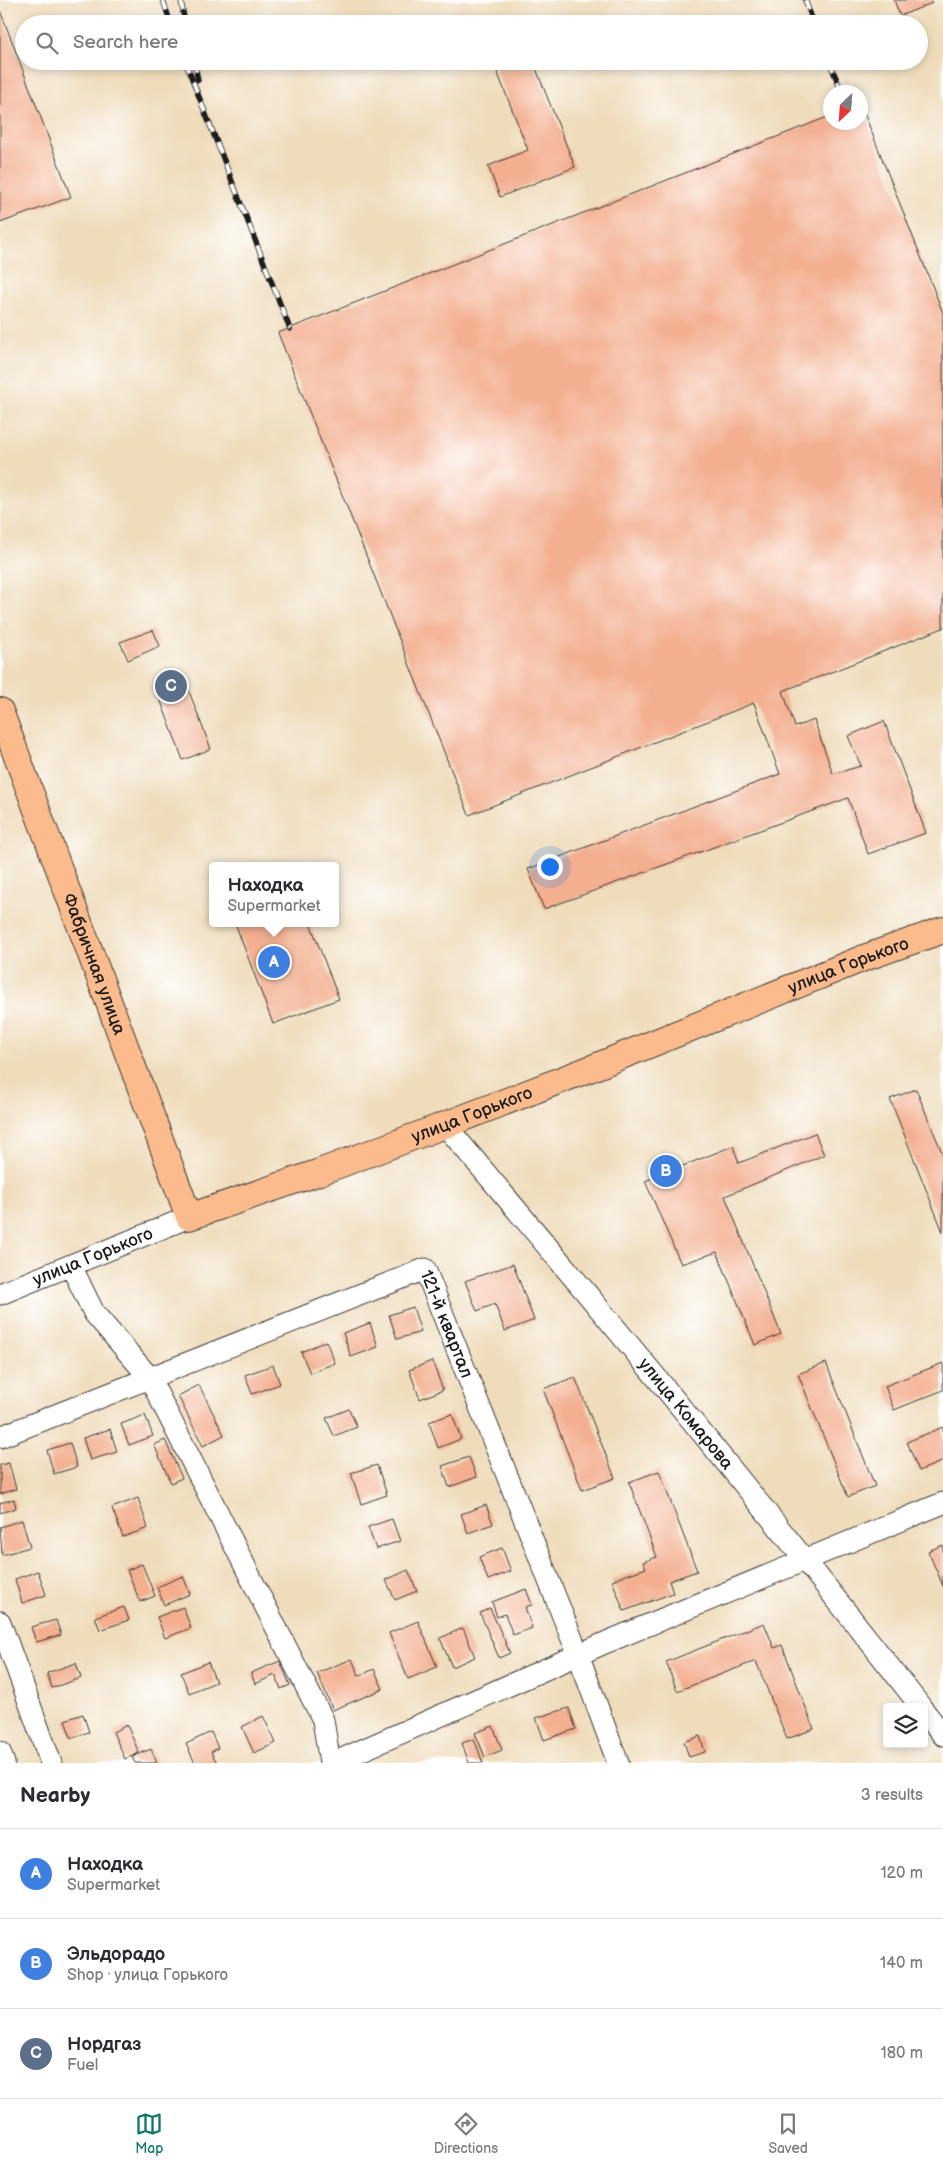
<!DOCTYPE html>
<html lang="en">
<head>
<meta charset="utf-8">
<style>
	:root { --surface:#fff; --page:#f2f2f3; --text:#2b2b33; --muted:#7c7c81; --line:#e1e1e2; --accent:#0f766e }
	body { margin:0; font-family:"Balsamiq Sans",sans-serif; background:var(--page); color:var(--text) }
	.controls { position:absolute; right:15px; bottom:15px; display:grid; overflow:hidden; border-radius:5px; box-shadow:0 2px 8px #0003 }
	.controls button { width:45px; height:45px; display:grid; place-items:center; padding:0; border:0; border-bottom:1px solid var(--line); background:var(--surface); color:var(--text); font:25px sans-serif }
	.compass { position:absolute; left:823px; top:85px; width:45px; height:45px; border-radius:50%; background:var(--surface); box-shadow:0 2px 8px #0003; rotate:205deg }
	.you { position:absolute; left:549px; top:866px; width:18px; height:18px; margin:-12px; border:4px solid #fff; border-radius:50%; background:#1a73e8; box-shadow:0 0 0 8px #1a73e833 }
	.badge { display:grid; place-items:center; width:32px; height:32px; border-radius:50%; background:var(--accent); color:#fff; font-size:16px; font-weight:700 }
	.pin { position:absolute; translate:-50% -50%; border:2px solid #fff; box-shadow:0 1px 5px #0006 }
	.popup { position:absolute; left:209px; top:862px; width:130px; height:65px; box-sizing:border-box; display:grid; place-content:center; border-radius:5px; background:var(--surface); filter:drop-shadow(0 1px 4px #0005); font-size:16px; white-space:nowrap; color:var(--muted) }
	.popup b { font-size:19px; color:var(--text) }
	.popup::after { content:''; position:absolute; left:50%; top:100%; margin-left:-10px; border:10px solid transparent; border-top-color:var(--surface) }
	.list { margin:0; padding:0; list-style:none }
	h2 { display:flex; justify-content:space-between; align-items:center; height:65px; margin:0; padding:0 20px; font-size:21px }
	h2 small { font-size:16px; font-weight:400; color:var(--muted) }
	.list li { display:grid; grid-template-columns:32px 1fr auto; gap:15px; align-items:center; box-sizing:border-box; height:90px; padding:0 20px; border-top:1px solid var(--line) }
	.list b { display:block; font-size:19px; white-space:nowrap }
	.list p { margin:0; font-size:16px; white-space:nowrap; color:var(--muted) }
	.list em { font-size:16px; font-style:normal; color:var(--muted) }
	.icon { flex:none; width:28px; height:28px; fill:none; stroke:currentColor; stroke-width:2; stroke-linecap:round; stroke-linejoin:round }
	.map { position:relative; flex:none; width:943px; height:1763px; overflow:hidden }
	.search { position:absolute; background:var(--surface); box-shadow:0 2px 8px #0003; left:15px; right:15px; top:15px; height:55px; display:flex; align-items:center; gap:12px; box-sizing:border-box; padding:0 18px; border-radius:28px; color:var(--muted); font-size:19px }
	.sheet { height:335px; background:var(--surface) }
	nav { display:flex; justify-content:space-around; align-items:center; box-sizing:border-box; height:70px; border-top:1px solid var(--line); background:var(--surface); font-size:14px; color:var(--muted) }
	nav a { display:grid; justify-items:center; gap:2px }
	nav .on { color:var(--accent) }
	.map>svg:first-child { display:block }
	.building { fill:#f3af8f }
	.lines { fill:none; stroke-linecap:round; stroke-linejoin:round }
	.minor-casing { stroke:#3c3934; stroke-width:23 }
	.major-casing { stroke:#3c3934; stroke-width:28 }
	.minor { stroke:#fff; stroke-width:21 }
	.major { stroke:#fbbb8c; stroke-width:26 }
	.rail-casing { stroke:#1c1c1c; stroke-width:5.5 }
	.rail { stroke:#fff; stroke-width:4; stroke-dasharray:11; stroke-linecap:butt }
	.labels { text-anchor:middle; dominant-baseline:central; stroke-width:4; stroke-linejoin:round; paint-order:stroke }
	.street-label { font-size:18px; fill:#1c1c1c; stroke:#fff }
</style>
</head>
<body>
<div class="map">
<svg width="943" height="1763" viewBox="0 0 943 1763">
	<rect width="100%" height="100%" fill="#fff"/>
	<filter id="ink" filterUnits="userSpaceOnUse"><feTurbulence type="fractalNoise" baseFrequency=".02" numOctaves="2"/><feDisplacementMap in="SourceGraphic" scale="10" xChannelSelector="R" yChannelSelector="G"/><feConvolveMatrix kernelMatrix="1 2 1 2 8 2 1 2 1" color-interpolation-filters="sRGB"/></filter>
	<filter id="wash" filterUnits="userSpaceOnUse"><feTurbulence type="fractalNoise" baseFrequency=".0096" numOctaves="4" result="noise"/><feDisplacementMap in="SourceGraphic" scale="20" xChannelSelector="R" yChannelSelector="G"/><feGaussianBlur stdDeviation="1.12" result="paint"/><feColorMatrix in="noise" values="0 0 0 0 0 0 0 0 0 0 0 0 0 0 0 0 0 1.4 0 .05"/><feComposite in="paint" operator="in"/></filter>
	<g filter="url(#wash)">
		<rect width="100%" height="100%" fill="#efdcbb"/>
		<g id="blocks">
			<!-- building -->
			<g class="building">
				<polygon points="894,0 930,0 932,3 900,16"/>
				<polygon points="0,10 71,197 0,223"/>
				<polygon points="493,61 533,61 575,167 500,197 488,166 528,150"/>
				<polygon points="861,105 943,313 943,628 783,691 795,727 814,720 833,774 861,766 848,736 884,721 926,833 868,854 848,798 544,909 528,869 780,774 754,703 469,815 278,333 830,116 830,122 860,122"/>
				<polygon points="153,630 160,646 128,660 120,642"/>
				<polygon points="182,673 211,749 183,760 154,683"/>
				<polygon points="235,923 310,923 339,999 273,1024"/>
				<polygon points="916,1089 943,1155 943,1232 890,1099"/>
				<polygon points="815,1133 824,1155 725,1196 781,1334 755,1345 717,1252 681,1264 645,1181 733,1146 739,1163"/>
				<polygon points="513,1264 534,1320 505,1331 495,1304 477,1311 465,1281"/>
				<polygon points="413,1307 421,1332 397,1339 389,1315"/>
				<polygon points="370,1323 378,1347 351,1357 343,1333"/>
				<polygon points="326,1341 335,1363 310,1373 301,1352"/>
				<polygon points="432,1361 443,1390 420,1399 409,1370"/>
				<polygon points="826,1363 875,1486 848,1497 798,1374"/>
				<polygon points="943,1363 943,1390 894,1410 885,1386"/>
				<polygon points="273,1365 280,1384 252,1394 245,1375"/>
				<polygon points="575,1377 615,1478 582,1490 543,1389"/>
				<polygon points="199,1385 224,1435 203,1446 178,1396"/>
				<polygon points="349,1409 357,1427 334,1436 326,1418"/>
				<polygon points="452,1414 461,1439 438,1448 429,1422"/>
				<polygon points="145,1415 153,1436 129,1445 121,1424"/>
				<polygon points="943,1427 943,1461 919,1471 907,1442"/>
				<polygon points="110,1429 117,1452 90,1460 83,1438"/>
				<polygon points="165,1440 182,1478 171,1483 154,1445"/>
				<polygon points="70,1443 77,1467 54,1474 47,1450"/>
				<polygon points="469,1457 477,1477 449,1487 442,1466"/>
				<polygon points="9,1463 16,1489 0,1494 0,1465"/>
				<polygon points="377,1465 387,1495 361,1504 351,1473"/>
				<polygon points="659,1471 697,1571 669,1581 673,1593 624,1611 612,1580 646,1568 643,1562 657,1557 629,1482"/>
				<polygon points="138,1498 148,1528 123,1537 112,1508"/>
				<polygon points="14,1499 16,1508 0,1513 0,1503"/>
				<polygon points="486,1505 493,1524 468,1533 461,1514"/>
				<polygon points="392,1519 400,1541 376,1549 368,1527"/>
				<polygon points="22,1520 30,1547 2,1555 0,1527"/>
				<polygon points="943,1545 943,1586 928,1551"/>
				<polygon points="502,1548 511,1571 488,1580 479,1557"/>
				<polygon points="142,1564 155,1596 140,1602 127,1570"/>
				<polygon points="408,1570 417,1591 395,1600 386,1580"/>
				<polygon points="38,1571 46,1595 22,1603 15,1579"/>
				<polygon points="183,1576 190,1594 164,1605 157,1587"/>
				<polygon points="526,1589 532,1605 525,1607 532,1628 513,1635 505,1614 497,1617 492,1602"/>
				<polygon points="124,1607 129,1620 100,1630 95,1617"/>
				<polygon points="183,1607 191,1628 165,1638 157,1617"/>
				<polygon points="490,1608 510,1653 499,1658 480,1613"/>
				<polygon points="56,1620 61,1635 36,1642 31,1627"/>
				<polygon points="418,1621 437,1667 408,1679 389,1633"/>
				<polygon points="764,1623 774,1648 782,1645 814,1729 787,1739 756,1661 677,1691 666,1662"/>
				<polygon points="463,1628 475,1657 452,1667 440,1638"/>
				<polygon points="352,1659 359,1676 374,1669 383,1689 333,1710 317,1673"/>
				<polygon points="280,1661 290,1685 281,1689 275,1675 255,1684 251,1673"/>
				<polygon points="208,1662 216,1682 189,1693 181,1673"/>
				<polygon points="76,1663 81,1678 52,1688 47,1673"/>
				<polygon points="569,1708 576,1729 544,1740 536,1718"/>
				<polygon points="83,1714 89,1732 71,1738 65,1720"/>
				<polygon points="263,1716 276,1743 254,1753 242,1727"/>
				<polygon points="127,1725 139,1753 125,1759 113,1732"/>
				<polygon points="493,1726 502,1750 485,1757 475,1733"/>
				<polygon points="211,1732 218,1748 211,1752 217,1763 195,1763 186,1744"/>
				<polygon points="700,1736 705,1752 689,1757 684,1742"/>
				<polygon points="474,1739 483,1763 469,1763 462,1743"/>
				<polygon points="151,1749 157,1763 135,1763 132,1757"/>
			</g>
		</g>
	</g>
	<g filter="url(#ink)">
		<use href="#blocks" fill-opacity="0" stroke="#3c3934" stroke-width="1"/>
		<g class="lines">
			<!-- minor casing -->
			<g class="minor-casing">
				<g id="minor">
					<path id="s1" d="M445,1125C607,1316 767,1509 921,1707"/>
					<polyline points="71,1266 94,1313 149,1377 323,1720 330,1763"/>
					<path id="s2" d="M0,1294L189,1217"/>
					<path id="s3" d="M0,1437L425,1269L578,1654L618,1763"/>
					<polyline points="0,1622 51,1763"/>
					<polyline points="924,1711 943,1735"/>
					<polyline points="0,1752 4,1763"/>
					<polyline points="333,1763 607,1642 943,1503"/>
				</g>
			</g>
			<!-- major casing -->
			<g class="major-casing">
				<g id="major">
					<path id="s4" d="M0,711L189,1217L317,1173L445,1125L592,1068L864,958L943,930"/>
				</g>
			</g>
			<!-- minor -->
			<use href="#minor" class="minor"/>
			<!-- major -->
			<use href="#major" class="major"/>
			<!-- rail casing -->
			<g class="rail-casing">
				<g id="rail">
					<polyline points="163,0 171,24"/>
					<polyline points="181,0 185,24"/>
					<polyline points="805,0 814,24"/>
					<polyline points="185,61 290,329"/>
					<polyline points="194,61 198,80"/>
					<polyline points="829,61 842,92"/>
				</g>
			</g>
			<!-- rail -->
			<use href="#rail" class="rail"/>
		</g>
	</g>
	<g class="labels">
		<!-- street labels -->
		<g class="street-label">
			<text stroke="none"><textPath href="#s4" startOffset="270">Фабричная улица</textPath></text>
			<text stroke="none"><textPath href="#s4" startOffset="1246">улица Горького</textPath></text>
			<text stroke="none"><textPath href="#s4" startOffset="841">улица Горького</textPath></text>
			<text stroke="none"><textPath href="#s2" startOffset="100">улица Горького</textPath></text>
			<text stroke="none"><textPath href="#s3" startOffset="516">121-й квартал</textPath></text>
			<text stroke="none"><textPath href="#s1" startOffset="376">улица Комарова</textPath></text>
		</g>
	</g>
</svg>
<div class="controls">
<button><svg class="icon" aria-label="layers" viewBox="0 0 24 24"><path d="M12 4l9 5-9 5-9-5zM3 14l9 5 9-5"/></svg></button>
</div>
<svg class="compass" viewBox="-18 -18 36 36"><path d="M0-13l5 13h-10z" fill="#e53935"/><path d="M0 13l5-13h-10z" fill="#7c7c81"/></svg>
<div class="you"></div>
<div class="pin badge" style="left:274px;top:962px;background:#3f7fe0">A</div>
<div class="popup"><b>Находка</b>Supermarket</div>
<div class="pin badge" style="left:666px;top:1171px;background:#3f7fe0">B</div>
<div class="pin badge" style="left:171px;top:686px;background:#5c6f8a">C</div>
<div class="search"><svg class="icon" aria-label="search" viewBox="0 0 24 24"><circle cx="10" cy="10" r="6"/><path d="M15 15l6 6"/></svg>Search here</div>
</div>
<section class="sheet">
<h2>Nearby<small>3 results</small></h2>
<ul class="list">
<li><span class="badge" style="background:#3f7fe0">A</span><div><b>Находка</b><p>Supermarket</p></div><em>120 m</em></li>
<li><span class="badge" style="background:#3f7fe0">B</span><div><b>Эльдорадо</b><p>Shop · улица Горького</p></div><em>140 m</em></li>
<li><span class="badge" style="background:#5c6f8a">C</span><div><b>Нордгаз</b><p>Fuel</p></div><em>180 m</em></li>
</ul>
</section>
<nav>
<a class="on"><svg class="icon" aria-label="map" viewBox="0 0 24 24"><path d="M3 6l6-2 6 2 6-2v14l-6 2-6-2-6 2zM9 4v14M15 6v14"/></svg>Map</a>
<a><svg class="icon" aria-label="directions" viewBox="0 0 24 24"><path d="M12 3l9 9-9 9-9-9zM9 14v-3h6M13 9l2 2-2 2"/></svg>Directions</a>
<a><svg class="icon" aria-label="saved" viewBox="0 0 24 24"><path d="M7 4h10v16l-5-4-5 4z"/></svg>Saved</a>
</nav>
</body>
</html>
